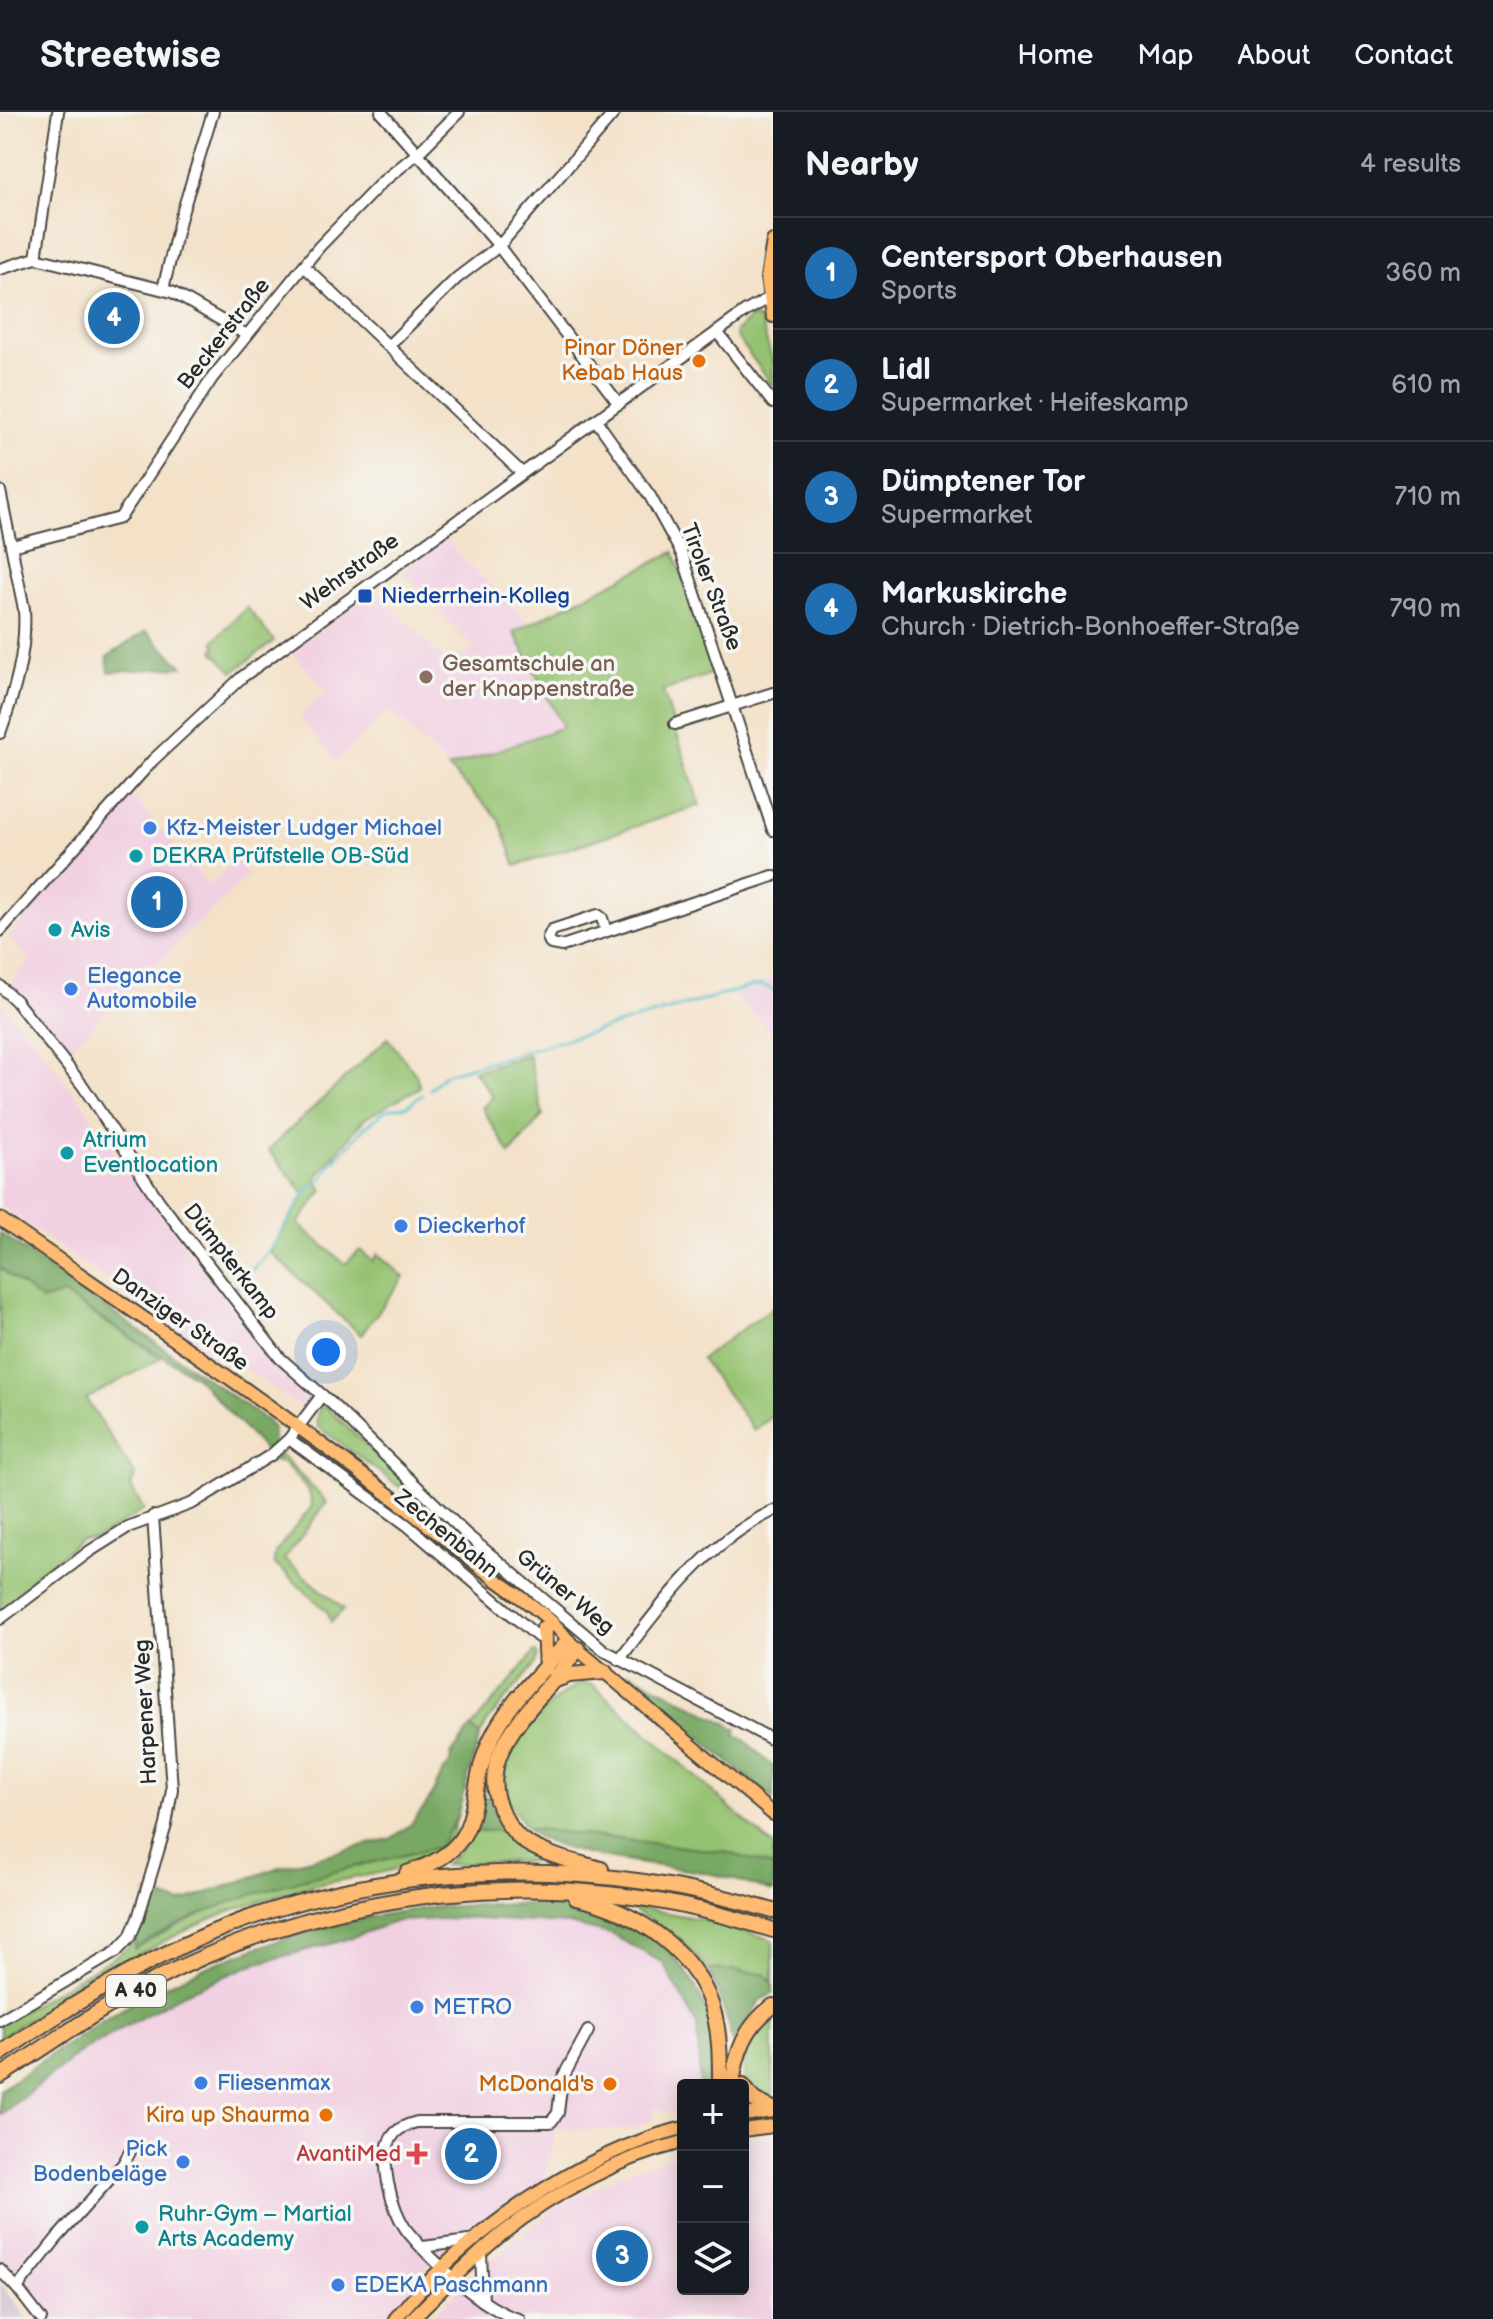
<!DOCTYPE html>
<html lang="en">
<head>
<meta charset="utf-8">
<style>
	:root { --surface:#171b24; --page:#20242c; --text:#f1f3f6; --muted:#9ea1a6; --line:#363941; --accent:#1f6fb2 }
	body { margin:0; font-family:"Balsamiq Sans",sans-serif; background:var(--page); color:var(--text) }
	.controls { position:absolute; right:24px; bottom:24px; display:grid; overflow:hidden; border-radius:8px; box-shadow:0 4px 20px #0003 }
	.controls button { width:72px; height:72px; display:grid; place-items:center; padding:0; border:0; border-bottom:2px solid var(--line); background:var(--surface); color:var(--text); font:40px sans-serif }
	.you { position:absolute; left:326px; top:1240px; width:28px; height:28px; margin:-20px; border:6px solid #fff; border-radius:50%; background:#1a73e8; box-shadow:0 0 0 12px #1a73e833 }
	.badge { display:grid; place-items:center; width:52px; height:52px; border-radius:50%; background:var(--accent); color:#fff; font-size:26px; font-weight:700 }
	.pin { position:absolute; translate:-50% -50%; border:4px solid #fff; box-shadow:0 2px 8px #0006 }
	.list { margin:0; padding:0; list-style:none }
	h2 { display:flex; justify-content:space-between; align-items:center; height:104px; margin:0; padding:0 32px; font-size:34px }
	h2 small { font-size:26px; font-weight:400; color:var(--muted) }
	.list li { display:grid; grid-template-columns:52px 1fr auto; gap:24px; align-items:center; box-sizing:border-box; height:112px; padding:0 32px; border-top:2px solid var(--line) }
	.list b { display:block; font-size:30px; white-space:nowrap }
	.list p { margin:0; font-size:26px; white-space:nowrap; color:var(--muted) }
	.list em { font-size:26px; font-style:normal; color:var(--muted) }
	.icon { flex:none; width:44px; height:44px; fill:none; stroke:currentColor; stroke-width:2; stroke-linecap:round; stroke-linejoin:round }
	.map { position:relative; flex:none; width:773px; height:2207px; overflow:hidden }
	header { display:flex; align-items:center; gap:48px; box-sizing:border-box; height:112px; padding:0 40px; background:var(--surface); border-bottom:2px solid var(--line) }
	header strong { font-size:38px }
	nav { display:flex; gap:44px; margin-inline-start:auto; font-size:28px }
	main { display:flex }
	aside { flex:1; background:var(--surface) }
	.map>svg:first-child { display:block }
	.built { fill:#f1d0e2 }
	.industrial { fill:#cebed0 }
	.green { fill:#95c271; stroke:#60764e; stroke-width:2 }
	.forest { fill:#78a863; stroke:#526a47; stroke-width:2 }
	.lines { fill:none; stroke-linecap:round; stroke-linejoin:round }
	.stream { stroke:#51bfc9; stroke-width:3 }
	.minor-casing { stroke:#494643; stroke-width:14 }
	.major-casing { stroke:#494643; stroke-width:16 }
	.highway-casing { stroke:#494643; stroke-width:18 }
	.minor { stroke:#fff; stroke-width:10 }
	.major { stroke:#ffbb71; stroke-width:12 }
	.highway { stroke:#ffbb71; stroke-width:14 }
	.food-dot { fill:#e8710a; stroke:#f6f6f2; stroke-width:3 }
	.transit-dot { fill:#1a4fb4; stroke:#f6f6f2; stroke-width:3 }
	.education-dot { fill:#8d6e63; stroke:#f6f6f2; stroke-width:3 }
	.shop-dot { fill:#3f7fe0; stroke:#f6f6f2; stroke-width:3 }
	.culture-dot { fill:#0f9aa8; stroke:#f6f6f2; stroke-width:3 }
	.health-dot { fill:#e0444e; stroke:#f6f6f2; stroke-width:3 }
	.labels { text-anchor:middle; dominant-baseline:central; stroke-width:7; stroke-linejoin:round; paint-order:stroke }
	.shield { fill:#f6f6f2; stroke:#686867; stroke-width:2 }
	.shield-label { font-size:20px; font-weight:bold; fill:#2b2b2b }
	.street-label { font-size:22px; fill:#2b2b2b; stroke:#f6f6f2 }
	.food-label { font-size:22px; fill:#c56008; stroke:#f6f6f2; text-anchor:end }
	.transit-label { font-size:22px; fill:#164399; stroke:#f6f6f2; text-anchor:start }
	.education-label { font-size:22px; fill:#785e54; stroke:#f6f6f2; text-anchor:start }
	.shop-label { font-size:22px; fill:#366cbe; stroke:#f6f6f2; text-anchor:start }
	.culture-label { font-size:22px; fill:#0d838f; stroke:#f6f6f2; text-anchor:start }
	.health-label { font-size:22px; fill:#be3a42; stroke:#f6f6f2; text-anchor:end }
</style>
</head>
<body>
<header>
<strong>Streetwise</strong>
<nav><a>Home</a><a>Map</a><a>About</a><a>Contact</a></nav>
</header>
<main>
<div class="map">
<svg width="773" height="2207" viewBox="0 0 773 2207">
	<rect width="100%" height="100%" fill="#f6f6f2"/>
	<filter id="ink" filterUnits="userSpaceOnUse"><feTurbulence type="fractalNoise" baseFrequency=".0125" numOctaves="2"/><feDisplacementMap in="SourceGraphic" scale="16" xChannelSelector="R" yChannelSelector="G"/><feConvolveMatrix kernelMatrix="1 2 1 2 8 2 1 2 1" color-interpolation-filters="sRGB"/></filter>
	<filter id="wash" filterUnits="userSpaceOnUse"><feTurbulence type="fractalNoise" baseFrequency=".006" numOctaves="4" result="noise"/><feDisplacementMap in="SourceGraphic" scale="32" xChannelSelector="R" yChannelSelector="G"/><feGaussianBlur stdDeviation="1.8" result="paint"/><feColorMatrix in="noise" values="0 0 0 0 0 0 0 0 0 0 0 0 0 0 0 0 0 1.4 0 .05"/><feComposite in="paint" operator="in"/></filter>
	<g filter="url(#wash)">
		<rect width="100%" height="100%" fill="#f3e1c8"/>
		<!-- built -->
		<g class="built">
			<polygon points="447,427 458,442 530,512 514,520 563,615 448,656 390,597 337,649 299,605 326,579 291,539 375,478 447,551 476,538 402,459"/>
			<polygon points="132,684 209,774 236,748 248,763 66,940 9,872 31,847 8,826"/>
			<polygon points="773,865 773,922 733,882 759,874"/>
			<polygon points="0,891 33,928 82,991 127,1058 272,1248 311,1282 300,1294 236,1250 230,1254 0,1093"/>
			<polygon points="463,1806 568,1812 611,1822 663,1851 697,1913 700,1973 683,1973 683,1998 667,1999 654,1996 654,2007 629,2018 556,2017 545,2067 483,2106 463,2122 420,2161 417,2167 384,2207 51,2207 21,2167 0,2148 0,2003 84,1938 187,1880 254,1852 341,1829 397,1809"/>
			<polygon points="773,2023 773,2115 767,2125 773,2128 773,2207 428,2207 489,2150 557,2094 633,2057 683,2041 683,2177 743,2177 743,2027"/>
		</g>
		<!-- industrial -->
		<polygon class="industrial" points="0,2170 27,2207 0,2207"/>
		<!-- green -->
		<g class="green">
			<polygon points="752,205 760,208 773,250 773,274 736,224 736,219"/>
			<polygon points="674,440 716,560 663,579 700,693 516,754 499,707 448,656 563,615 514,520"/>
			<polygon points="247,495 274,529 233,560 213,539 216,535 214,529"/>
			<polygon points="388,926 416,963 420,975 364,1007 315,1067 323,1078 298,1112 345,1152 360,1138 373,1149 378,1142 404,1165 361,1223 270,1140 305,1082 268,1038"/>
			<polygon points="528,942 543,1003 510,1042 482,996 493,985 474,959"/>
			<polygon points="0,1156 42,1189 62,1182 161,1246 86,1287 135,1363 131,1375 144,1398 97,1426 80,1428 31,1467 31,1476 0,1500"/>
			<polygon points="773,1195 773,1304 754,1318 701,1247"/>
			<polygon points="320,1295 326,1295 486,1447 412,1384 318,1315 316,1307"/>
			<polygon points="280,1343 327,1390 284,1447 344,1497 331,1510 327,1499 274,1451 275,1441 312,1394 309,1379 283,1351 272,1349"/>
			<polygon points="535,1540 538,1543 535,1552 489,1607 480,1623 471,1616"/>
			<path d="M581,1571L593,1573L773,1734V1754L725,1740L527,1716C518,1703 505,1689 504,1672C500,1632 550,1588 581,1571Z"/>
			<path d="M456,1708C454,1714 454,1721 451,1726C435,1759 350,1764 316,1773C275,1784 234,1795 195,1814C128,1846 61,1884 0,1926V1912L117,1843L137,1828L135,1836C166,1819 196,1803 229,1790C296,1765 368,1752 438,1735Z"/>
			<polygon points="503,1718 518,1733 558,1750 508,1749 444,1753 458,1740 472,1720"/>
			<polygon points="625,1793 716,1810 773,1828 773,1871 765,1862 709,1858 679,1826"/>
			<polygon points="773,1905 773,1989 772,1989 753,1980 745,1969 743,1951 754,1924"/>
		</g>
		<!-- forest -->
		<g class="forest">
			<polygon points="146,519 183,555 109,560 107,545"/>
			<polygon points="0,1121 267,1309 273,1316 273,1333 266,1340 196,1265 62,1182 42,1189 0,1156"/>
			<polygon points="629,1560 737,1617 735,1623 746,1629 773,1655 773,1687 626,1564"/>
			<path d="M471,1616L480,1623L456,1708L438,1735C352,1756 263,1772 183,1810C166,1817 150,1828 134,1837L149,1781L180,1791L280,1755L392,1726L411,1712L428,1690L444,1658L447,1657L452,1647L451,1643Z"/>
			<polygon points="483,1685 488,1685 503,1718 472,1720"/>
			<path d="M527,1716L725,1740L773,1754V1780C751,1773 729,1765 707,1761C668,1753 550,1746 527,1716Z"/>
			<path d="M493,1792C521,1793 551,1791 579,1794C637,1801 692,1849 708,1905C714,1927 713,1951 714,1973H700L697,1913L663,1851L611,1822L568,1812L463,1806L397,1809L341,1829L254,1852L187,1880L84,1938L0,2003V1978C53,1941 106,1903 165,1874C244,1836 332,1808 420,1797C444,1794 469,1794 493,1792Z"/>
			<polygon points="719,1857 765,1862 773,1871 773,1881 760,1889 732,1931 729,1913 709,1858"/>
		</g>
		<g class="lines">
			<!-- stream -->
			<g class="stream">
				<polyline points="430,977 445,962 753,874 762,873 773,878"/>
				<polyline points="234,1178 270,1138 305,1081 325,1063 330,1054 364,1016 386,998 407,994 422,983"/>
			</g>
		</g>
	</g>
	<g filter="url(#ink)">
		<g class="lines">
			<!-- minor casing -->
			<g class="minor-casing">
				<g id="minor">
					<polyline points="381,0 494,128 619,292"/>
					<polyline points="36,146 172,180 247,223"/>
					<polyline points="36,146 58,0"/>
					<polyline points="304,154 522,361"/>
					<polyline points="0,157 36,146"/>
					<polyline points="163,177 180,108 213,0"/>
					<polyline points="717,220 773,291"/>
					<polyline points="389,233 457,166 499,134 615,0"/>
					<polyline points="596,308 650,384 682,442 773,718"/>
					<path d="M0,379L24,497C27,539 14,582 0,621"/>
					<polyline points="12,434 120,406 213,265 319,135 381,71 418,41 459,0"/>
					<polyline points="675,612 773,581"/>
					<polyline points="0,819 153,648 242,565 746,199 769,186"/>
					<polyline points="606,819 602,806 598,803 552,818 548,826 551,832 562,834 773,764"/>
					<polyline points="0,874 16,889 83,974 159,1089 280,1246 331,1291 466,1422 605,1539 773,1628"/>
					<polyline points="289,1327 407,1413 538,1525"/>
					<polyline points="0,1507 90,1439 128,1415 193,1391 271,1343 289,1327 322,1283"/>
					<path d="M619,1548C662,1491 707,1430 773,1399"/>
					<polyline points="0,1908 116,1840 130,1825 138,1806 166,1713 172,1677 153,1404"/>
					<polyline points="423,2135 476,2128"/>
					<polyline points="481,2141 483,2189"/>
					<polyline points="0,2158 17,2176 41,2207"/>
					<polyline points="17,2176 57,2126 123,2052 130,2040"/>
					<path d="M519,2207C485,2199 430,2147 408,2120C392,2100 375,2042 395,2021C401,2015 409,2012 417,2010H551L558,2001L562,1967L588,1919"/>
				</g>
			</g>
			<!-- major casing -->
			<g class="major-casing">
				<g id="major">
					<polyline points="773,129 767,166 773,204"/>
					<path d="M0,1107C161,1219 325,1327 476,1452C502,1474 552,1503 568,1529L773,1702"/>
					<polyline points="743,2003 773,1999"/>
					<polyline points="743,2018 773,2014"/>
					<path d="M395,2207C463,2123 577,2042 683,2016"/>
					<path d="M412,2207C441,2178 470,2148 502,2122C553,2081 619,2046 683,2030"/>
				</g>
			</g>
			<!-- highway casing -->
			<g class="highway-casing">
				<g id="highway">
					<polyline points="544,1516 546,1556"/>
					<path d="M578,1537C569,1548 560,1560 551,1571C519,1609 473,1654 505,1706C509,1714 517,1725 525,1730C547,1744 576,1750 601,1757"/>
					<polyline points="553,1569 569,1563 605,1560"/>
					<path d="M407,1761C494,1733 461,1688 492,1625C509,1590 543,1559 568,1529"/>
					<path d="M576,1786C637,1799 699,1840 715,1905C720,1927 720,1950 720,1973"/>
					<path d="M0,1942C74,1890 153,1842 238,1810C410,1746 598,1746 773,1799"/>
					<path d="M0,1964C49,1933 97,1898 149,1871C288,1798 451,1765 607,1782C664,1787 719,1801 773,1818"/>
					<path d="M732,1973C736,1941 745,1914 773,1894"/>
					<polyline points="743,1974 754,1988 773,1997"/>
				</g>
			</g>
			<!-- minor -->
			<use href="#minor" class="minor"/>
			<!-- major -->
			<use href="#major" class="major"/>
			<!-- highway -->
			<use href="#highway" class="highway"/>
		</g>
	</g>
	<!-- markers -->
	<g class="food-dot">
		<circle cx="699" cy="249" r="8"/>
		<circle cx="610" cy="1972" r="8"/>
		<circle cx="326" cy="2003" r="8"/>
	</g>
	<rect class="transit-dot" x="357" y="476" width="16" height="16" rx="4"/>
	<circle class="education-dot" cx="426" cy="565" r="8"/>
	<g class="shop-dot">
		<circle cx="150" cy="716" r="8"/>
		<circle cx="71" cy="877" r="8"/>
		<circle cx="401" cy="1114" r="8"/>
		<circle cx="417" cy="1895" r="8"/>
		<circle cx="201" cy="1971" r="8"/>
		<circle cx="183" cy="2050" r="8"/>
		<circle cx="338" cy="2173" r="8"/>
	</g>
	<g class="culture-dot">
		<circle cx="136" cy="744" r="8"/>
		<circle cx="55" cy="818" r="8"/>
		<circle cx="67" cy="1041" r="8"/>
		<circle cx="142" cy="2115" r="8"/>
	</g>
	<path class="health-dot" d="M413 2030h8v8h8v8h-8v8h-8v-8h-8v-8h8z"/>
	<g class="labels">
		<!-- shield labels -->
		<rect class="shield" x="106" y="1863" width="60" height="32" rx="6"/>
		<g class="shield-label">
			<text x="136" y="1879">A 40</text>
		</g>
		<!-- street labels -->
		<g class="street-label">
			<text transform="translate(224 222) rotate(-52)">Beckerstraße</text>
			<text transform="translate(350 460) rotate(-36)">Wehrstraße</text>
			<text transform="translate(711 475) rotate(69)">Tiroler Straße</text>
			<text transform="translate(231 1150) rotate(52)">Dümpterkamp</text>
			<text transform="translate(180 1208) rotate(35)">Danziger Straße</text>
			<text transform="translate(446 1422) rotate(39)">Zechenbahn</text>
			<text transform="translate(565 1480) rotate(40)">Grüner Weg</text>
			<text transform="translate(146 1600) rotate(-93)">Harpener Weg</text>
		</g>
		<!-- food labels -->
		<g class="food-label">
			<text x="683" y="236">Pinar Döner<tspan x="683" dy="25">Kebab Haus</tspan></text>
			<text x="594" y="1972">McDonald's</text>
			<text x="310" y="2003">Kira up Shaurma</text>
		</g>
		<!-- transit labels -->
		<g class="transit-label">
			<text x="381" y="484">Niederrhein-Kolleg</text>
		</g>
		<!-- education labels -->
		<g class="education-label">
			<text x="442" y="552">Gesamtschule an<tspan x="442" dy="25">der Knappenstraße</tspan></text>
		</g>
		<!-- shop labels -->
		<g class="shop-label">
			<text x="166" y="716">Kfz-Meister Ludger Michael</text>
			<text x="87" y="864">Elegance<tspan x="87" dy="25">Automobile</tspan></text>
			<text x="417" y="1114">Dieckerhof</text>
			<text x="433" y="1895">METRO</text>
			<text x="217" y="1971">Fliesenmax</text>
			<text x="167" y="2037" text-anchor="end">Pick<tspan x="167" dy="25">Bodenbeläge</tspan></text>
			<text x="354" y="2173">EDEKA Paschmann</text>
		</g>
		<!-- culture labels -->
		<g class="culture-label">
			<text x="152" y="744">DEKRA Prüfstelle OB-Süd</text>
			<text x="71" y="818">Avis</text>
			<text x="83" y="1028">Atrium<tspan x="83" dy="25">Eventlocation</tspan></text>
			<text x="158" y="2102">Ruhr-Gym – Martial<tspan x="158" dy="25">Arts Academy</tspan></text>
		</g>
		<!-- health labels -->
		<g class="health-label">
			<text x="401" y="2042">AvantiMed</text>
		</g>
	</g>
</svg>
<div class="controls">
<button>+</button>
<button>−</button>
<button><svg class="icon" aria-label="layers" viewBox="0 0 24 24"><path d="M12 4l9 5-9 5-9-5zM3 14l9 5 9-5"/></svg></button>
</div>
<div class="you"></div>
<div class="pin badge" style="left:157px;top:790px">1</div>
<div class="pin badge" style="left:471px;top:2042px">2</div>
<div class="pin badge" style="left:622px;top:2144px">3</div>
<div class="pin badge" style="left:114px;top:206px">4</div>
</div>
<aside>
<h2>Nearby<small>4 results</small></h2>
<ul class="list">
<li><span class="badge">1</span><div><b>Centersport Oberhausen</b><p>Sports</p></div><em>360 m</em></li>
<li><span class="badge">2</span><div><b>Lidl</b><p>Supermarket · Heifeskamp</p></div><em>610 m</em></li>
<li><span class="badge">3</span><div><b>Dümptener Tor</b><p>Supermarket</p></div><em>710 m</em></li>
<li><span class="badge">4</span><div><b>Markuskirche</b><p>Church · Dietrich-Bonhoeffer-Straße</p></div><em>790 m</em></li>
</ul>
</aside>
</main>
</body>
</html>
